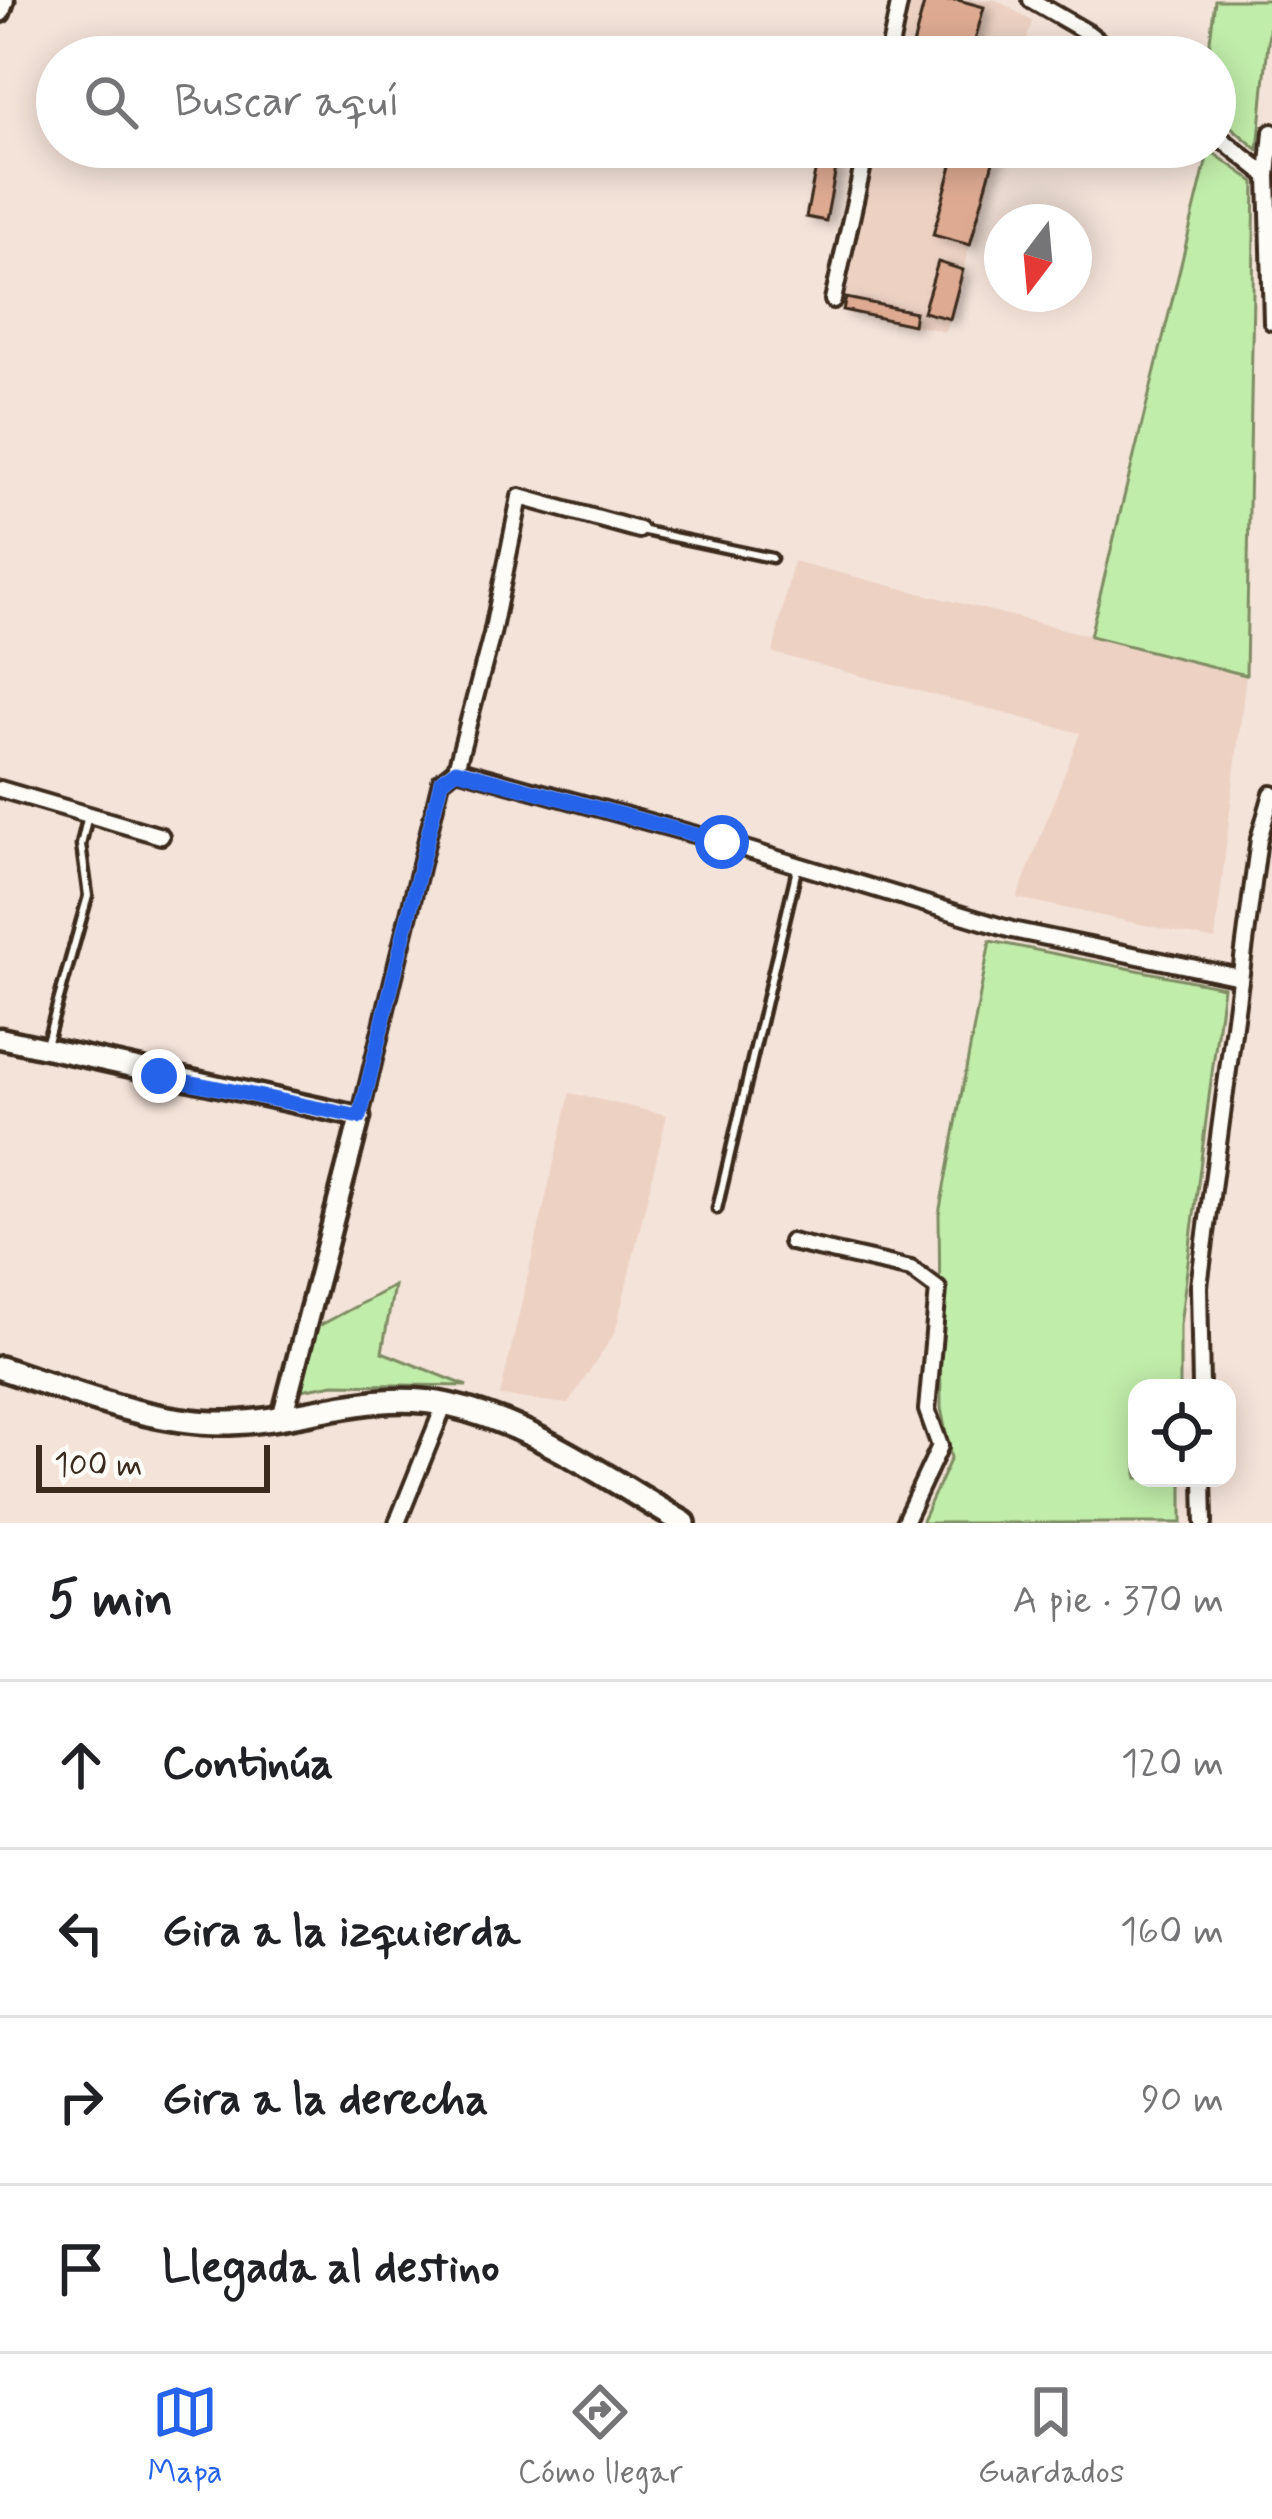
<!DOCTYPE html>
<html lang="es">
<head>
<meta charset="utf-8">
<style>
	:root { --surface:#fff; --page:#f6f6f6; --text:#202124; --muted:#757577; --line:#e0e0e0; --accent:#2563eb }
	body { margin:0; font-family:Mynerve,sans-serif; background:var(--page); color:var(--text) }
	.controls { position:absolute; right:36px; bottom:36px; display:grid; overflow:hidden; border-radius:24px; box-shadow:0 6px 30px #0003 }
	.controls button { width:108px; height:108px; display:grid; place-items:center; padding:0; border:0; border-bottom:3px solid var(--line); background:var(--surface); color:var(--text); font:60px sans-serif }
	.compass { position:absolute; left:984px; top:204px; width:108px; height:108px; border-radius:50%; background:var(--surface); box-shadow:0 6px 30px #0003; rotate:196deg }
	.scale { position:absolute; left:36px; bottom:30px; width:234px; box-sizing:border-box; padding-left:12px; border:6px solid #3b2a1e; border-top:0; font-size:33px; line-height:42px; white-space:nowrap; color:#3b2a1e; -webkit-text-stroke:9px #fdfcf7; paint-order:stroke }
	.stop { position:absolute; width:36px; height:36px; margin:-27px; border:9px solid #2563eb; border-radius:50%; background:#fff }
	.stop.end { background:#2563eb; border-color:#fff; box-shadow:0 3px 12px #0008 }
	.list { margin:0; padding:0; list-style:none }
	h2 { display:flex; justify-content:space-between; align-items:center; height:156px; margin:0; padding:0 48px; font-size:51px }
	h2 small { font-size:39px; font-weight:400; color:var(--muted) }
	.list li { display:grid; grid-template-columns:78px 1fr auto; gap:36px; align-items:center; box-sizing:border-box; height:168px; padding:0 48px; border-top:3px solid var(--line) }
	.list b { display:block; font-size:45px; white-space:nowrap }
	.list em { font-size:39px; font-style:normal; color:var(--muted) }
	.icon { flex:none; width:66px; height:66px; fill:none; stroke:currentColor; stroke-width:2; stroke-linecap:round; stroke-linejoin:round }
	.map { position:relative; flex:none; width:1272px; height:1523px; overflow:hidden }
	.search { position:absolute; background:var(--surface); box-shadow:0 6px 30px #0003; left:36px; right:36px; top:36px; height:132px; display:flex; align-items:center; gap:30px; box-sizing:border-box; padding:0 42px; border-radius:66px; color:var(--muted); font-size:45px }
	.sheet { height:828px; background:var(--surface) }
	nav { display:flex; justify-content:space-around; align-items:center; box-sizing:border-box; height:168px; border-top:3px solid var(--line); background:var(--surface); font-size:33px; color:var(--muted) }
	nav a { display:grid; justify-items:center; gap:6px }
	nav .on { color:var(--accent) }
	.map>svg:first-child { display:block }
	.built { fill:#edd2c4 }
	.green { fill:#c1edaa; stroke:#7e8c64; stroke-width:3 }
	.building { fill:#deaa92; stroke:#3b2a1e; stroke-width:3; filter:url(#shadow) }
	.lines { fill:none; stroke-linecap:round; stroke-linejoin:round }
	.service-casing { stroke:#3b2a1e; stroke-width:15 }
	.minor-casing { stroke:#3b2a1e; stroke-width:22 }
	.secondary-casing { stroke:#3b2a1e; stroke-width:27 }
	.primary-casing { stroke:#3b2a1e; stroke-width:30 }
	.service { stroke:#fdfcf7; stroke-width:6 }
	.minor { stroke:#fdfcf7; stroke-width:14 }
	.secondary { stroke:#fdfcf7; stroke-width:18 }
	.primary { stroke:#fdfcf7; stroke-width:21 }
	.route { stroke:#2563eb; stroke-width:15 }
</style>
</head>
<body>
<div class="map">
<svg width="1272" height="1523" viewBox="0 0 1272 1523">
	<defs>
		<filter id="shadow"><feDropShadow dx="7" dy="4" stdDeviation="6" flood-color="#0004"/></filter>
	</defs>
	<rect width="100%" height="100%" fill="#f4e3d9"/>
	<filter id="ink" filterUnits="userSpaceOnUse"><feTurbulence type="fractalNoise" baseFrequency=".00833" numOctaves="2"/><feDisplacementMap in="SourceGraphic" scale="24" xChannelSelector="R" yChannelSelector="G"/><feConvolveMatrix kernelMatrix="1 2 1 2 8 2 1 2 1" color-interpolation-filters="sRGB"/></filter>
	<g filter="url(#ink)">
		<!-- built -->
		<g class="built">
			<polygon points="907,0 997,0 1032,21 1022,57 895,57"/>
			<polygon points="877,147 997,147 946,332 843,310"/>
			<polygon points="793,561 1246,675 1215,940 1017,898 1080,733 773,653"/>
			<polygon points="570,1093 667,1115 615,1333 568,1404 500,1396"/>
		</g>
		<!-- green -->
		<g class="green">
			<polygon points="1215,0 1272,0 1258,150 1215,113 1215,57 1208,57"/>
			<polygon points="1209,150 1255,182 1246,675 1090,636"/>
			<polygon points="990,941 1223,987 1180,1325 1180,1388 1137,1388 1137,1478 1182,1478 1182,1523 921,1523 951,1458 941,1408 939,1214"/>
			<polygon points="394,1286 382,1352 467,1386 334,1384 301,1390 317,1327"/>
		</g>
		<!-- building -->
		<g class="building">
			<polygon points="925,0 958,0 984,7 974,44 1008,53 1007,57 910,57"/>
			<polygon points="820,147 840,147 826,221 806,217"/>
			<polygon points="957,147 997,147 970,245 933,235"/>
			<polygon points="938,262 963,270 950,319 923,312"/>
			<polygon points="846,298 915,312 913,325 843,310"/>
		</g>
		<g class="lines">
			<!-- service casing -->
			<g class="service-casing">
				<g id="service">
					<polyline points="640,530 772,558"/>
					<polyline points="46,1045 88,896 81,845 88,815"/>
					<polyline points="717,1209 797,869"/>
				</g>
			</g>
			<!-- minor casing -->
			<g class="minor-casing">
				<g id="minor">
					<polyline points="1031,0 1088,33 1119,57"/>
					<polyline points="888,57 900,0"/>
					<polyline points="1272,132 1268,176 1272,322"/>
					<polyline points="1215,134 1268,176"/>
					<polyline points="833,300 867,147"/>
					<polyline points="456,769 492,634 520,497 639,530"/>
					<polyline points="0,789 161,836"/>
					<polyline points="360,1117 441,781 456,769 722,842 1012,930 1240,977"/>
					<polyline points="791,1242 911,1269 938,1289 927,1410 940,1446 904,1523"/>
					<polyline points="1201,1388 1199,1286 1259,839 1272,794"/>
					<polyline points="1203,1478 1204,1523"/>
					<polyline points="397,1523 445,1404"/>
				</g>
			</g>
			<!-- secondary casing -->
			<g class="secondary-casing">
				<g id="secondary">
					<polyline points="0,12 4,0"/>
					<polyline points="0,1038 360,1117 282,1418"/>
				</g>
			</g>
			<!-- primary casing -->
			<g class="primary-casing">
				<path id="primary" d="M0,1368C73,1392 153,1425 230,1423C302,1421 375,1388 448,1405C533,1424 610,1480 684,1523"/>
			</g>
			<!-- service -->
			<use href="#service" class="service"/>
			<!-- minor -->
			<use href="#minor" class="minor"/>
			<!-- secondary -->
			<use href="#secondary" class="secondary"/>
			<!-- primary -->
			<use href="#primary" class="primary"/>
		</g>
	</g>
	<g class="lines" filter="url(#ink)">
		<!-- route -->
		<polyline class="route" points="159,1076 360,1117 441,781 456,770 722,842"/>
	</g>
</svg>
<div class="controls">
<button><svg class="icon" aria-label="locate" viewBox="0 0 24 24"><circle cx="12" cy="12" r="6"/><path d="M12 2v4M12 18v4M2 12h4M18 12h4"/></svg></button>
</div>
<svg class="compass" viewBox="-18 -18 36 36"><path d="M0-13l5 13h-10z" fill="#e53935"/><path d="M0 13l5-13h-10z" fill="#757577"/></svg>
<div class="scale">100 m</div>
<div class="stop" style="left:722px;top:842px"></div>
<div class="stop end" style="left:159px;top:1076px"></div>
<div class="search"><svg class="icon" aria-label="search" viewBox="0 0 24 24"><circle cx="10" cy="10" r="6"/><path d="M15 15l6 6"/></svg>Buscar aquí</div>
</div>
<section class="sheet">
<h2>5 min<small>A pie · 370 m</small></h2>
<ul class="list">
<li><svg class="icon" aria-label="ahead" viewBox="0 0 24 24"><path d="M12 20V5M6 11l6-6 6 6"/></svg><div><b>Continúa</b></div><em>120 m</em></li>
<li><svg class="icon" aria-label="left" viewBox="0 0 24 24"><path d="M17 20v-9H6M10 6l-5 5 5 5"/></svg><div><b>Gira a la izquierda</b></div><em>160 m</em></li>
<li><svg class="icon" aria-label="right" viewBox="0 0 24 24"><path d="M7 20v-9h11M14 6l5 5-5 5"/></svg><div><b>Gira a la derecha</b></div><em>90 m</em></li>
<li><svg class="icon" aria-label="arrive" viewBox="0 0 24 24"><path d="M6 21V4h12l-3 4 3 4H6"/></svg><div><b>Llegada al destino</b></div></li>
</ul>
</section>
<nav>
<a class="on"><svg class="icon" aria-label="map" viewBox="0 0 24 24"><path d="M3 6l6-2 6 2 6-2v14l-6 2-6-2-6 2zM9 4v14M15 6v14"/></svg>Mapa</a>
<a><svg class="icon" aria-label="directions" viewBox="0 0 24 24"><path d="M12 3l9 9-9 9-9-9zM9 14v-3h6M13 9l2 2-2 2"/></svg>Cómo llegar</a>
<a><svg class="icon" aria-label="saved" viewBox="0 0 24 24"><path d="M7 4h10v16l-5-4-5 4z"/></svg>Guardados</a>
</nav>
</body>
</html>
